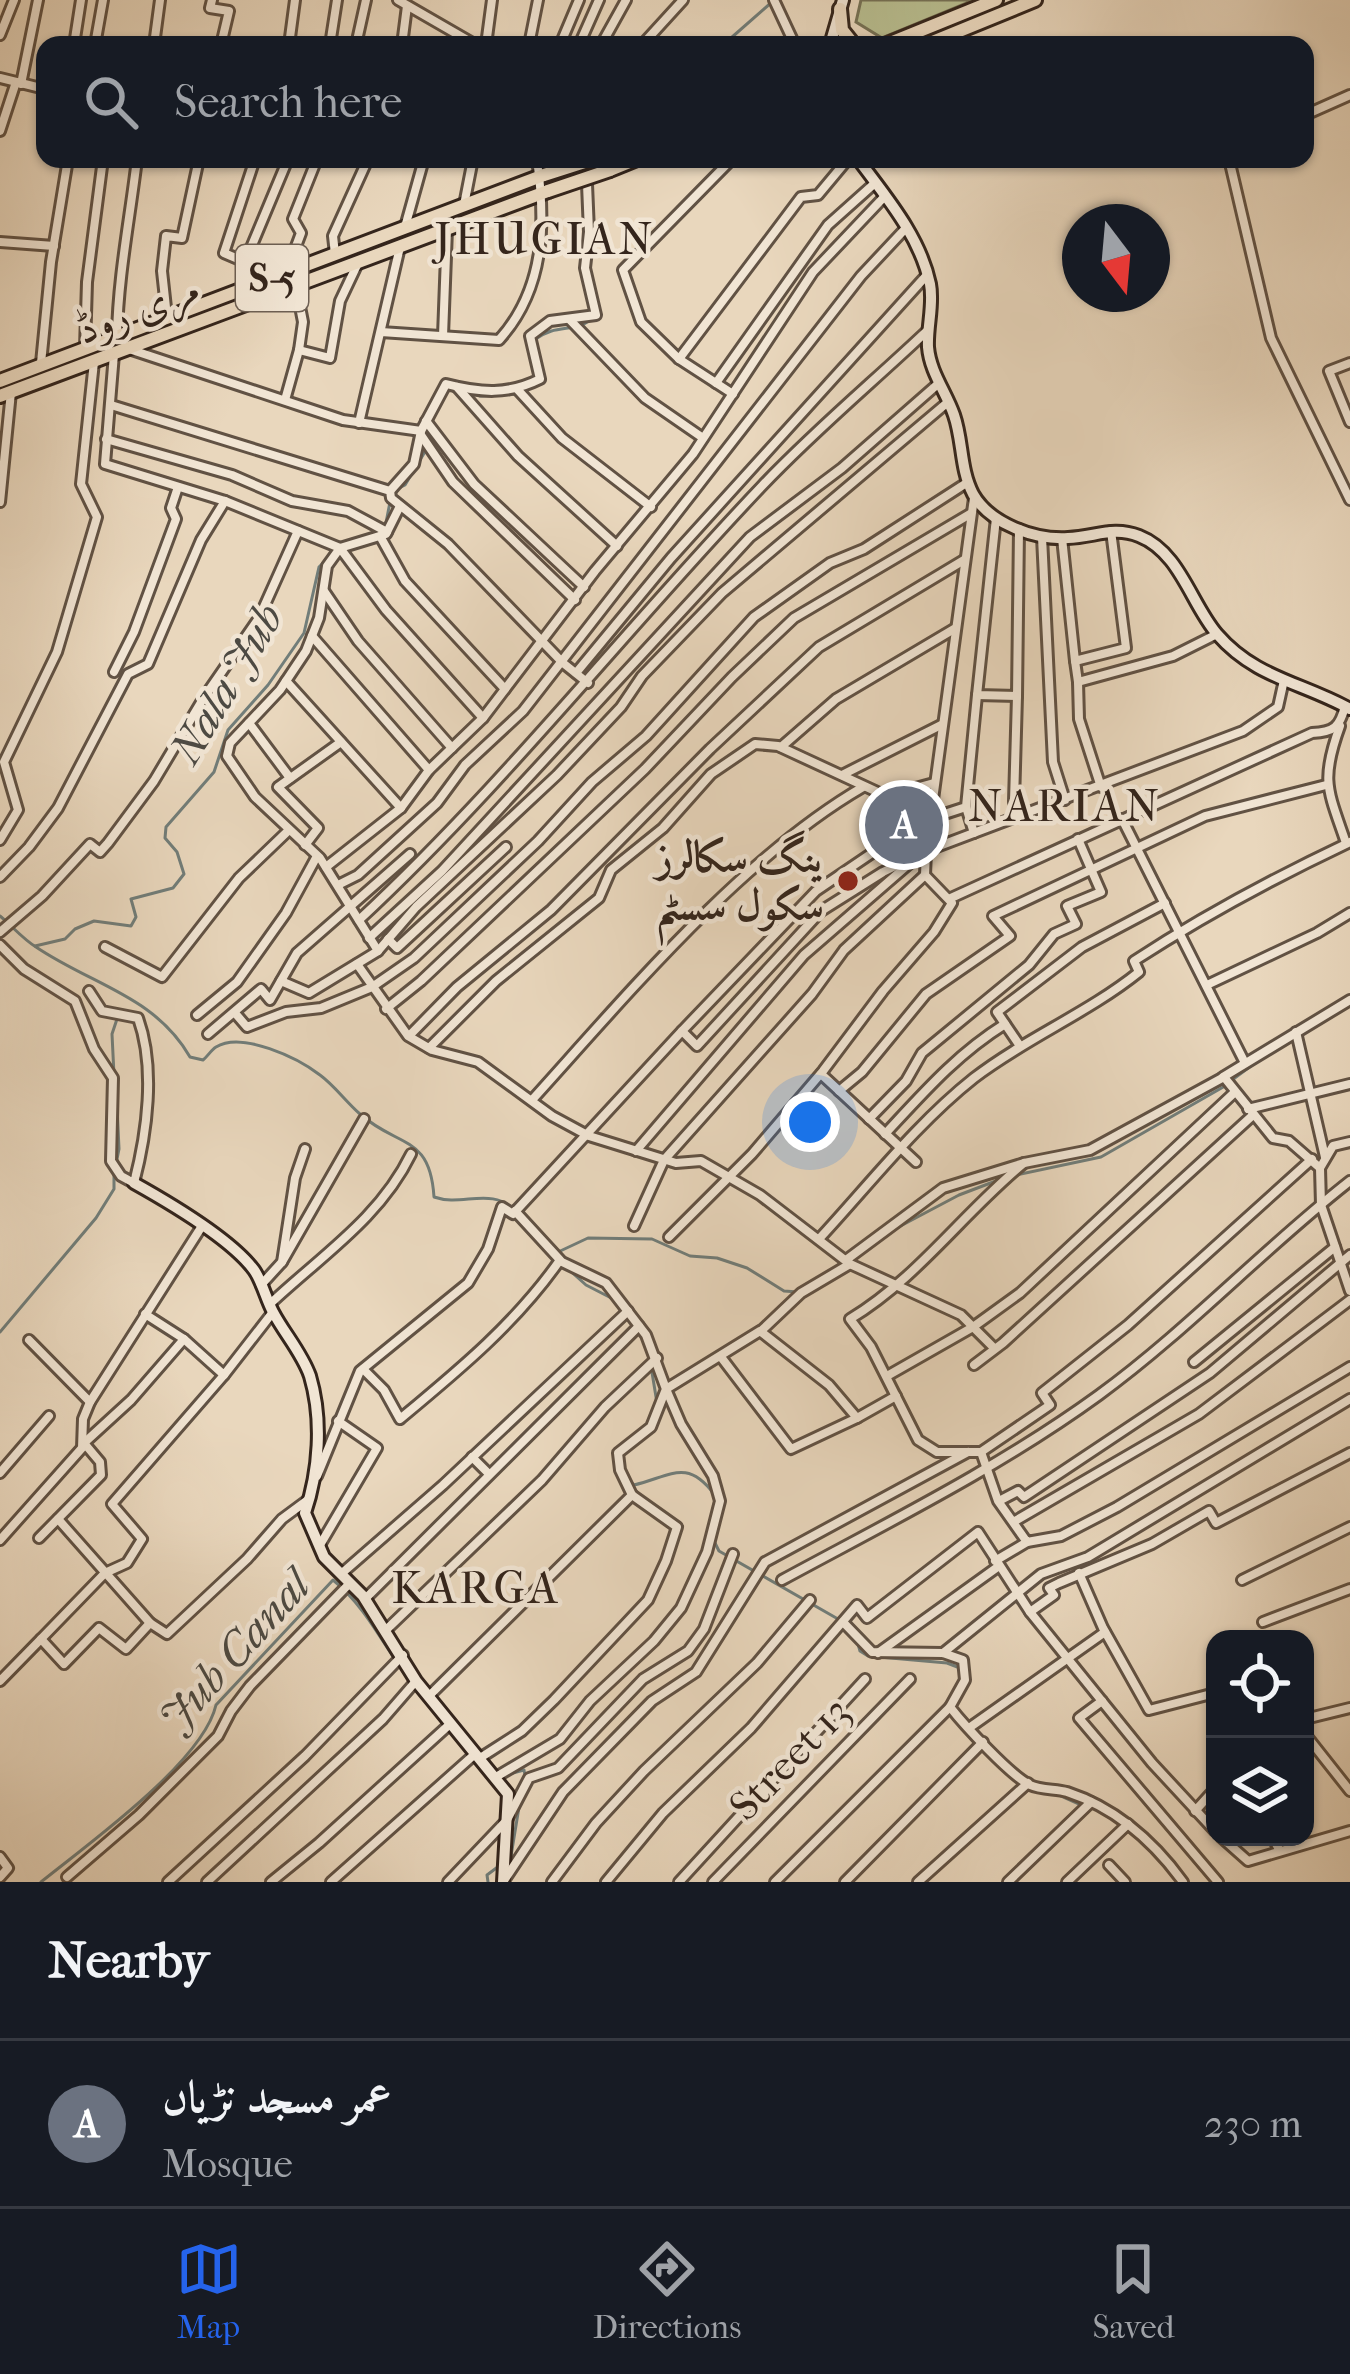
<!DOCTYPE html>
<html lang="en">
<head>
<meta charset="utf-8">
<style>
	:root { --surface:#171b24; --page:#20242c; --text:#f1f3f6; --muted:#9ea1a6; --line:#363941; --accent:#2563eb }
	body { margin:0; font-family:"IM FELL French Canon",Amiri,serif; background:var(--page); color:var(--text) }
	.controls { position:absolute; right:36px; bottom:36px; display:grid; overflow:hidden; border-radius:24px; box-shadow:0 3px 9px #0004 }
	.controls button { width:108px; height:108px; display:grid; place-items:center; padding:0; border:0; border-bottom:3px solid var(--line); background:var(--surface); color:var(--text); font:60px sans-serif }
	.compass { position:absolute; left:1062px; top:204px; width:108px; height:108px; border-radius:50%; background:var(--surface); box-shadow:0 3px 9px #0004; rotate:164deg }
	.you { position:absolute; left:810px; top:1122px; width:42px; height:42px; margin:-30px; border:9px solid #fff; border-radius:50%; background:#1a73e8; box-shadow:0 0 0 18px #1a73e833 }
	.badge { display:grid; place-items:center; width:78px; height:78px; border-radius:50%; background:var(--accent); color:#fff; font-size:39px; font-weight:700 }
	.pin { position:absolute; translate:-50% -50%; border:6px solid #fff; box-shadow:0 3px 12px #0006 }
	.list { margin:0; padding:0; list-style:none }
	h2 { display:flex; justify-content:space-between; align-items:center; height:156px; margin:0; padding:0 48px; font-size:51px }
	h2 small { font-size:39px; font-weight:400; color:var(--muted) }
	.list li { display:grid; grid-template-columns:78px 1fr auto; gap:36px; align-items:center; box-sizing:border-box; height:168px; padding:0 48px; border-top:3px solid var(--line) }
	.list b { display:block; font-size:45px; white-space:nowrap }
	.list p { margin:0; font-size:39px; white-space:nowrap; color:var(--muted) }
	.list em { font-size:39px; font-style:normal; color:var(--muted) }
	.icon { flex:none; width:66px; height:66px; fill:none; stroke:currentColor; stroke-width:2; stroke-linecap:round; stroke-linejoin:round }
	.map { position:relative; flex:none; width:1350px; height:1882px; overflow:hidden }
	.search { position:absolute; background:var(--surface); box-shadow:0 3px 9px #0004; left:36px; right:36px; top:36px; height:132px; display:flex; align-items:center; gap:30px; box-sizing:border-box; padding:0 42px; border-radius:24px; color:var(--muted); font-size:45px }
	.sheet { height:324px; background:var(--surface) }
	nav { display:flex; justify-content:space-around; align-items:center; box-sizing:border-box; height:168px; border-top:3px solid var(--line); background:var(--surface); font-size:33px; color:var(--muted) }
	nav a { display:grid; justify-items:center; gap:6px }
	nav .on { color:var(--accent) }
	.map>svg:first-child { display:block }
	.green { fill:#b8be90; stroke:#767256; stroke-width:3 }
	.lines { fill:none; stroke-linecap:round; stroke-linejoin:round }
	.stream { stroke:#717d79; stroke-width:3 }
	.street-casing { stroke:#615244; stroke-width:14 }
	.secondary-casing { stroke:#34251c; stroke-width:16 }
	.primary-casing { stroke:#34251c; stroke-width:18 }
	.street { stroke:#f1e5d4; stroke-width:8 }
	.secondary { stroke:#f1e5d4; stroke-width:10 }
	.primary { stroke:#e9d7bd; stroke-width:12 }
	.primary-bridge-casing { stroke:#34251c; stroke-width:18; stroke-linecap:butt }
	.primary-bridge { stroke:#e9d7bd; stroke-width:12 }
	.poi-dot { fill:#8f2418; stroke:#f1e5d4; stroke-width:4.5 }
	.labels { text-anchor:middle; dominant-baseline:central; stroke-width:9; stroke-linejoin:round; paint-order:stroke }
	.shield { fill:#f1e5d4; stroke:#6d5f53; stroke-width:3 }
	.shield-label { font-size:39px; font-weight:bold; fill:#34251c }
	.street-label { font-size:42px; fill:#34251c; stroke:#f1e5d4 }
	.poi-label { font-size:42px; font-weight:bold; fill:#34251c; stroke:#f1e5d4; text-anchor:end }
	.neighbourhood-label { font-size:45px; letter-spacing:3px; fill:#34251c; stroke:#f1e5d4 }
	.water-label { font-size:45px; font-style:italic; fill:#4d4a43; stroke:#f1e5d4 }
</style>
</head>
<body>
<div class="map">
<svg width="1350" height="1882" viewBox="0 0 1350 1882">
	<rect width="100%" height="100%" fill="#e9d7bd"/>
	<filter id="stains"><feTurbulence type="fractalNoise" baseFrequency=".00167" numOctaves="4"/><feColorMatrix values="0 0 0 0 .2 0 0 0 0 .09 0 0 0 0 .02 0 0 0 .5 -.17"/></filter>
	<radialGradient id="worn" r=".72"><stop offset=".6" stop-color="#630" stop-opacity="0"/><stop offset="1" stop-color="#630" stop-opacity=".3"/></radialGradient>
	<!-- green -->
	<polygon class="green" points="861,0 974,0 882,38 856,22"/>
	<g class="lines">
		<!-- stream -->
		<g class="stream">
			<polyline points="444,31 468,45"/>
			<polyline points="723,45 772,2"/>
			<path d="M534,340C556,323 574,333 590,320"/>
			<polyline points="473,393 480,396 517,394"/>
			<polyline points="397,489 405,485 426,450"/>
			<polyline points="385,528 390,502"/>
			<path d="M0,916C12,926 23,939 36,947C92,985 155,996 190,1057L203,1060C208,1056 211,1050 216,1047C242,1031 298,1058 320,1075C335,1086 346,1102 360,1114C398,1148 430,1134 434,1197C462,1207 492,1186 515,1211"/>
			<polyline points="35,946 65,939 75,929 94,921 131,926 136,917 131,899 173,888 184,874 177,852 165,838 166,827 214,772 228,730 268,685 304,633 319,567 327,559"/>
			<polyline points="114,1075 112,1034 117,1019"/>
			<polyline points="1232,1080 1263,1057"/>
			<polyline points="116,1164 119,1149 116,1084"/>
			<polyline points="1016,1175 1101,1157 1225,1086"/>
			<polyline points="891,1231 959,1195 1001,1179"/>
			<polyline points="556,1253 588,1238 652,1239 690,1256 717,1258 747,1268 784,1291 798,1292"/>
			<polyline points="566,1267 586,1285 617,1301"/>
			<polyline points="826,1274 842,1262"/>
			<polyline points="0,1332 96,1218 114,1189 114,1174"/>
			<polyline points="649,1354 657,1403"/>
			<path d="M630,1481L634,1485C671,1476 687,1458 714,1494"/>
			<polyline points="721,1514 714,1541 719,1551 838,1619"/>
			<polyline points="858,1644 860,1651 868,1656 947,1663 960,1668"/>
			<polyline points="951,1714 968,1733"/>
			<polyline points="1004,1770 1022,1787"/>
			<polyline points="509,1774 524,1770 526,1781"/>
			<polyline points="1054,1793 1083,1806"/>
			<polyline points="511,1856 520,1801"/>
			<path d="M41,1882C88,1844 203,1762 216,1705L333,1580C373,1612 391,1664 427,1702"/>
			<polyline points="488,1882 487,1875 499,1866"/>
		</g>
		<!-- street casing -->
		<g class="street-casing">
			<g id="street">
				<polyline points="212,0 210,8 229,11 221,45"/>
				<polyline points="398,0 476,45"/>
				<polyline points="774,0 795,45"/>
				<polyline points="0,35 14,0"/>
				<polyline points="74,45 81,0"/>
				<polyline points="95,45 103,0"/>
				<polyline points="154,45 160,0"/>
				<polyline points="289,45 295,0"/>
				<polyline points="330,45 337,0"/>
				<polyline points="356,45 366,0"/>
				<polyline points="402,45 407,6"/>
				<polyline points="486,45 492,0"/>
				<polyline points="529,45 538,0"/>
				<polyline points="560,45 579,0"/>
				<polyline points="579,45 599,0"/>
				<polyline points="601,45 626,0"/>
				<polyline points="642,45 683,0"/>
				<polyline points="0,78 45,89"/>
				<polyline points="21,84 38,0"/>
				<polyline points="1305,115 1350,95"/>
				<polyline points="0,131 16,82"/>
				<polyline points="732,159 623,270 641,322 679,359 733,394"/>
				<polyline points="1229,159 1271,338 1350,500"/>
				<polyline points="464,205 473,159"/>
				<polyline points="405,227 424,159"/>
				<polyline points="0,242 54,246"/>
				<polyline points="335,254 333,236 368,159"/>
				<polyline points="245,262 224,253 255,159"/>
				<polyline points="286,273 301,233 293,219 317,159"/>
				<polyline points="252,285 245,262 288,159"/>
				<polyline points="296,286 303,322 299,350"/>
				<polyline points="167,317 162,271 166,236 182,238 199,159"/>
				<polyline points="570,320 645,398 703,438"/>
				<path d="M381,332L499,340C545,289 546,224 537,159"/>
				<path d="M117,336C118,277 130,218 137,159"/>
				<polyline points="443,336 447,229"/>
				<polyline points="85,348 87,282 103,159"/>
				<polyline points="129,349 343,420 421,431"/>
				<polyline points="114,354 105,464 225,501 340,548 386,610 483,718"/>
				<polyline points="679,359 801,197 818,195 848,159"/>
				<polyline points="41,363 51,262 68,159"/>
				<polyline points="1350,363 1329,371 1350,422"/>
				<polyline points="716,383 828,225 875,183"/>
				<polyline points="457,387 518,456 617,546"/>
				<polyline points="518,390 562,438 651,507"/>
				<polyline points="285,400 299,350 330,358 340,301 358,263"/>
				<polyline points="111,405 390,491 391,498 448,544 563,663 588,683"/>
				<polyline points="426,421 474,484 584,587"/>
				<polyline points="359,423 400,247"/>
				<polyline points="421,435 453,482 575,600"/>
				<polyline points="106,439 232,475 292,501 348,511 387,532"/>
				<path d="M390,491L414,464L421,431L446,384C481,393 508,395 540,379L530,336L550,321L596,315L585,268L589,232L586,160"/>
				<polyline points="0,502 11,392"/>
				<polyline points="996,518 977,695 1017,696 1019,529"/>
				<polyline points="380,536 405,581 505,689"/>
				<polyline points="1042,537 1053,762 1065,800"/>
				<polyline points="1062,538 1075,661 1126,648 1111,531"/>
				<polyline points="324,591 358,641 452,748"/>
				<polyline points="312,636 429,770"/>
				<polyline points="1075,661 1078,682 1173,656 1217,634"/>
				<polyline points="114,672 134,632 176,519 171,508 178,487"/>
				<polyline points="576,673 671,558 926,276"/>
				<polyline points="286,681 401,808"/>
				<polyline points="1078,682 1079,719 1101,787"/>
				<polyline points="1017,696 1014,802 1019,817"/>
				<polyline points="249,723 290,778"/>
				<path d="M1340,726C1320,781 1328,790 1346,843"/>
				<polyline points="781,747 836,699 954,629"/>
				<polyline points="842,775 941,725"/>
				<polyline points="966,807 974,833"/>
				<polyline points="929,819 966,807 977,695"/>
				<polyline points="1122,819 1245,1063"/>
				<polyline points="927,829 878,849 816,891 682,1031 697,1046 821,911 883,872 926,851 1243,731 1278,707 1284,680"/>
				<polyline points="0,840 18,810 4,762 57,652 97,517 81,484 94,362"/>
				<polyline points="305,845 318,828 278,787 341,742"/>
				<polyline points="326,867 401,808 429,770 483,718 595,571 693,454 813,272 885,196"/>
				<polyline points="0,877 29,847 58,808 128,674 148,664 201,540 225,501"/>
				<polyline points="338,885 358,875 437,803 465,765 523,711 861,276 906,228"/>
				<path d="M951,898L1312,733C1334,732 1340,727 1345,706"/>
				<path d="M359,920C504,785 626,629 762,486C814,431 873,382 928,330"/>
				<polyline points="0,932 42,896 90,844 100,852 108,843 154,781 203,699 259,618 298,531"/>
				<polyline points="369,938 442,871 750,537 842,468 939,383"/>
				<polyline points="388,939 397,948 506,847"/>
				<path d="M0,945L24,969L75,1001L94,1049L113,1078L111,1161L121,1176L134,1183C147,1133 156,1068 138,1018L102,1011L89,991"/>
				<polyline points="105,947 162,977 239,878 289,830"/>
				<polyline points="378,951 320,858 255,797 227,756 230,743 280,690 306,651 319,618 327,566 340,548 386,534 400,506"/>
				<polyline points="357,964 408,1036 432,1050 478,1062 552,1116 589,1136 676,1163 701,1161 760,1195 850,1264 961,1315 994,1348"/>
				<polyline points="281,981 309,993 378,951 416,907 557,775 621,707 642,676 722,593 948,402"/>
				<polyline points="1207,985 1317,933 1350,913"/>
				<polyline points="386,1009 421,981 645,769 732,677 794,618 970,514"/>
				<polyline points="235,1013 247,1027 286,1012 321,1008 372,987 414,958 538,841 592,782 646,736 754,617 830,563 864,549 968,482"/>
				<polyline points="197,1015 237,982 286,913 317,856"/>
				<polyline points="1296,1032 1325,1157"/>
				<polyline points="208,1034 261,989 270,1000 297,953 410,854"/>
				<polyline points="409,1036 457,987 551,910 710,749 819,647 964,560"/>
				<polyline points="1020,1046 997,1012 1082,947 1165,903"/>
				<polyline points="429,1048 496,981 599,898 611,870 663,828 711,774 755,744 778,746 886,796 934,783"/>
				<polyline points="821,1074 916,1162"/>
				<polyline points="1223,1077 1350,1000"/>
				<polyline points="839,1091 862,1072 926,994 1010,936 993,916 1205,816 1326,785"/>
				<path d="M532,1100C626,996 742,857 863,787"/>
				<polyline points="1248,1109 1350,1084"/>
				<polyline points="869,1119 906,1081 922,1053 1029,965 1054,934 1076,924 1067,906 1101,892 1078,839"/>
				<path d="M885,1134C924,1092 957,1054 1005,1024"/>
				<polyline points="636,1151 804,955 910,863"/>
				<path d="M1024,1163C963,1213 918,1278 850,1319L871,1347L918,1440L937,1452H981L998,1501L1027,1542L1061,1536L1117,1507L1350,1367"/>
				<polyline points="1320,1168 1333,1146 1350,1142"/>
				<polyline points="634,1226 664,1160 812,994 844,950 925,875"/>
				<polyline points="669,1237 752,1154 823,1071 883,991 934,932 952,903 925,875 926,851 974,498"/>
				<path d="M819,1239C869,1185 916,1124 974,1078C1026,1038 1088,1013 1139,972L1134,961C1203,916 1276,877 1350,842"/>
				<polyline points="846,1260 943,1188 1024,1163 1090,1150 1224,1077 1273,1138 1289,1141 1320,1168 1321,1205 1350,1291"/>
				<polyline points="282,1262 364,1119"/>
				<polyline points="261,1285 282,1262 295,1178 305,1149"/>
				<path d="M270,1304C321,1256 380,1218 411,1154"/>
				<polyline points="145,1314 184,1339 224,1375 273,1312"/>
				<polyline points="761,1331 801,1293 850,1264"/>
				<polyline points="29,1340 90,1402"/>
				<polyline points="721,1357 791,1449 857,1418"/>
				<polyline points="1194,1362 1335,1247"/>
				<polyline points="974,1365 1003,1343 1253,1115"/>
				<path d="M363,1369L384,1390L400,1419C459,1370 516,1323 560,1260L515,1211"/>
				<polyline points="887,1376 973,1327 1020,1293 1235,1092"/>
				<polyline points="981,1452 1050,1405 1042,1393 1128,1325 1312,1159"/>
				<polyline points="472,1457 489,1474"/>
				<polyline points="0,1473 49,1416"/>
				<polyline points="317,1476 360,1371 468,1283 488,1249 502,1207 513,1214 682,1031"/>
				<polyline points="999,1501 1018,1491 1024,1497 1210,1373 1350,1255"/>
				<polyline points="58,1519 150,1623"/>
				<polyline points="1015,1521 1199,1414 1350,1300"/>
				<polyline points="39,1538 101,1475 100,1462 84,1443 131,1400 184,1339"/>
				<polyline points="0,1540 82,1448 83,1419 90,1402 202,1226"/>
				<polyline points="320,1545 377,1448 338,1421"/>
				<polyline points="995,1561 1027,1542"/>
				<polyline points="1079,1573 1103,1628 1149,1710 1215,1693"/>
				<polyline points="341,1574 443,1485 628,1311"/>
				<path d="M782,1580C889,1522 1000,1467 1099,1395C1188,1330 1263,1249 1350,1181"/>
				<polyline points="1242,1580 1350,1527"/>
				<polyline points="365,1599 639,1326"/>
				<polyline points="1030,1612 1054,1595 1049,1588 1059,1583 1152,1544 1209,1511 1216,1523 1350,1453"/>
				<path d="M843,1622L872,1652L943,1653L963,1660L965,1680L950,1707C964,1725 1011,1776 1030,1785C1041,1790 1056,1789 1067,1792C1116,1808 1154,1842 1183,1882"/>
				<polyline points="1263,1622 1350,1589"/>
				<polyline points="386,1630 542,1480 605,1407 657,1358"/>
				<polyline points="41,1639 105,1573 127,1563 142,1539 112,1504 224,1375"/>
				<polyline points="878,1653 999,1566"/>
				<polyline points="943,1653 1041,1574 1088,1557 1350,1399"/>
				<polyline points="0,1681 41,1639 64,1664 99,1628 126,1649 150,1623 167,1634 247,1559 282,1519 309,1499"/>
				<polyline points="429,1696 632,1495 620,1470 618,1453 651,1427 666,1389 646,1335 606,1283 560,1261"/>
				<polyline points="1102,1701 1079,1718 1218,1882"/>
				<polyline points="1305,1719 1350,1708"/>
				<polyline points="969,1728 1105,1632"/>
				<polyline points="1305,1734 1350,1791"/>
				<polyline points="480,1758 522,1731 554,1700 648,1600 666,1561 677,1527 632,1495"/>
				<polyline points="496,1777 560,1739 590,1701 654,1641 681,1608 707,1552 720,1501 713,1476 681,1424 666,1389 760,1331 829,1385 857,1418 896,1396"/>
				<polyline points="1195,1811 1215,1789"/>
				<polyline points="1221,1837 1248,1861 1350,1831"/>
				<polyline points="1272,1837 1280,1851"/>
				<polyline points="0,1857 8,1868 0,1877"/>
				<polyline points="1109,1865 1125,1882"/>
				<polyline points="67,1877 139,1815 218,1736 231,1711 250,1686 350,1583"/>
				<polyline points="505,1879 563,1792 652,1701 696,1672 765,1562 968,1452"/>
				<polyline points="168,1882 305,1756 403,1655"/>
				<polyline points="207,1882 383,1719 416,1681"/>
				<polyline points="271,1882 319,1843 450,1724"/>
				<polyline points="331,1882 475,1754"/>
				<polyline points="448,1882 507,1820 529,1778 558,1768 643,1679 688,1651 704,1629 733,1554"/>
				<polyline points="552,1882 596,1823 644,1771 757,1663 810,1600"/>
				<polyline points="606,1882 663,1813 751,1728 857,1605 867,1618 978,1532 1030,1612 1152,1763 1215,1831"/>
				<polyline points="679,1882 865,1679"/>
				<polyline points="713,1882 910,1679"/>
				<polyline points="775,1882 950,1707"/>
				<polyline points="845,1882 983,1742"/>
				<polyline points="918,1882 1028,1783"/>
				<polyline points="1008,1882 1091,1802"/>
				<polyline points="1067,1882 1128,1824"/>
			</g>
		</g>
		<!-- secondary casing -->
		<g class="secondary-casing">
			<g id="secondary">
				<polyline points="830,45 843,0"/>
				<path d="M858,159C886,197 920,236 930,284C934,304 927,326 928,347C930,372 946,392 954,415C963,441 960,469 973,494C990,524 1035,540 1068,538C1095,537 1113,526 1139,536C1180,552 1191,604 1217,634C1255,678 1301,682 1350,709"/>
				<path d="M134,1183C168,1202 231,1239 254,1270C262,1281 266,1299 273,1312C284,1333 302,1353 310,1376C323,1420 319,1471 305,1513L324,1557L363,1596L416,1681L508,1794L503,1882"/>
			</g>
		</g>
		<!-- primary casing -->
		<g class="primary-casing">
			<g id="primary">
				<polyline points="840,9 842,30 854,45"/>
				<polyline points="885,45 996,0"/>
				<polyline points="925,45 1035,0"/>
				<polyline points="610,170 637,159"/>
				<polyline points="0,381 544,175"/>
				<polyline points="0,396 548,191"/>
			</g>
		</g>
		<!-- street -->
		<use href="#street" class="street"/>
		<!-- secondary -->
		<use href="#secondary" class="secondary"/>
		<!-- primary -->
		<use href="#primary" class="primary"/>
		<!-- primary-bridge casing -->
		<g class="primary-bridge-casing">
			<g id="primary-bridge">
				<polyline points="544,175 594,159"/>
				<polyline points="548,191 610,170"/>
			</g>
		</g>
		<!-- primary-bridge -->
		<use href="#primary-bridge" class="primary-bridge"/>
	</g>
	<!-- markers -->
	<circle class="poi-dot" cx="848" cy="881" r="12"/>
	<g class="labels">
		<!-- shield labels -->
		<rect class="shield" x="236" y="245" width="72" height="66" rx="9"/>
		<g class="shield-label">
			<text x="272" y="278">S-5</text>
		</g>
		<!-- street labels -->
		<g class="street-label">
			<text transform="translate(138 309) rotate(-21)">مری روڈ</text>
			<text transform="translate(790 1759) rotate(-46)">Street 13</text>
		</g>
		<!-- poi labels -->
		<g class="poi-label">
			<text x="824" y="857">ینگ سکالرز<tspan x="824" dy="48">سکول سسٹم</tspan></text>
		</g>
		<!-- neighbourhood labels -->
		<g class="neighbourhood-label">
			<text x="545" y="239">JHUGIAN</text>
			<text x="1065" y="806">NARIAN</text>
			<text x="476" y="1588">KARGA</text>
		</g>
		<!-- water labels -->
		<g class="water-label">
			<text transform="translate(227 684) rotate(-59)">Nala Jub</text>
			<text transform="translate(235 1652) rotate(-48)">Jub Canal</text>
		</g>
	</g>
	<rect width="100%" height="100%" filter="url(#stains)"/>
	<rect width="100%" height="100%" fill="url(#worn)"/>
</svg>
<div class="controls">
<button><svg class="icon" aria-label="locate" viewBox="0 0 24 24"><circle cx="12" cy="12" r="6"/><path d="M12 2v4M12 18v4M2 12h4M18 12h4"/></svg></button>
<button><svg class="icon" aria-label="layers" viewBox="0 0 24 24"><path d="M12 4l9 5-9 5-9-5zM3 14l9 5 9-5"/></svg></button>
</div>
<svg class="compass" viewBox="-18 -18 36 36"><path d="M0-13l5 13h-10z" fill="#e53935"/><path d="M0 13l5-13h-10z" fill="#9ea1a6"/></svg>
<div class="you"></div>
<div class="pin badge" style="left:904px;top:825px;background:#6b7280">A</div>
<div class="search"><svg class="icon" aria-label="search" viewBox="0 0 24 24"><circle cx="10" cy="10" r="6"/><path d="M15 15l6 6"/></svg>Search here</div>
</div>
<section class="sheet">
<h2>Nearby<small></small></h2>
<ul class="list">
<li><span class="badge" style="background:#6b7280">A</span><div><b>عمر مسجد نڑیاں</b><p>Mosque</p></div><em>230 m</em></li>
</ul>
</section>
<nav>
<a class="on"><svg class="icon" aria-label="map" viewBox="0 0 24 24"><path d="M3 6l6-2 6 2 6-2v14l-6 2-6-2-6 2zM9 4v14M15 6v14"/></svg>Map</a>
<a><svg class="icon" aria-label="directions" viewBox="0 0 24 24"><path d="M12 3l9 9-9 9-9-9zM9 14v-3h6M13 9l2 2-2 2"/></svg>Directions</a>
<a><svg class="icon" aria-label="saved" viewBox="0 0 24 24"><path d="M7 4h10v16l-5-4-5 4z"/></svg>Saved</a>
</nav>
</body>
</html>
